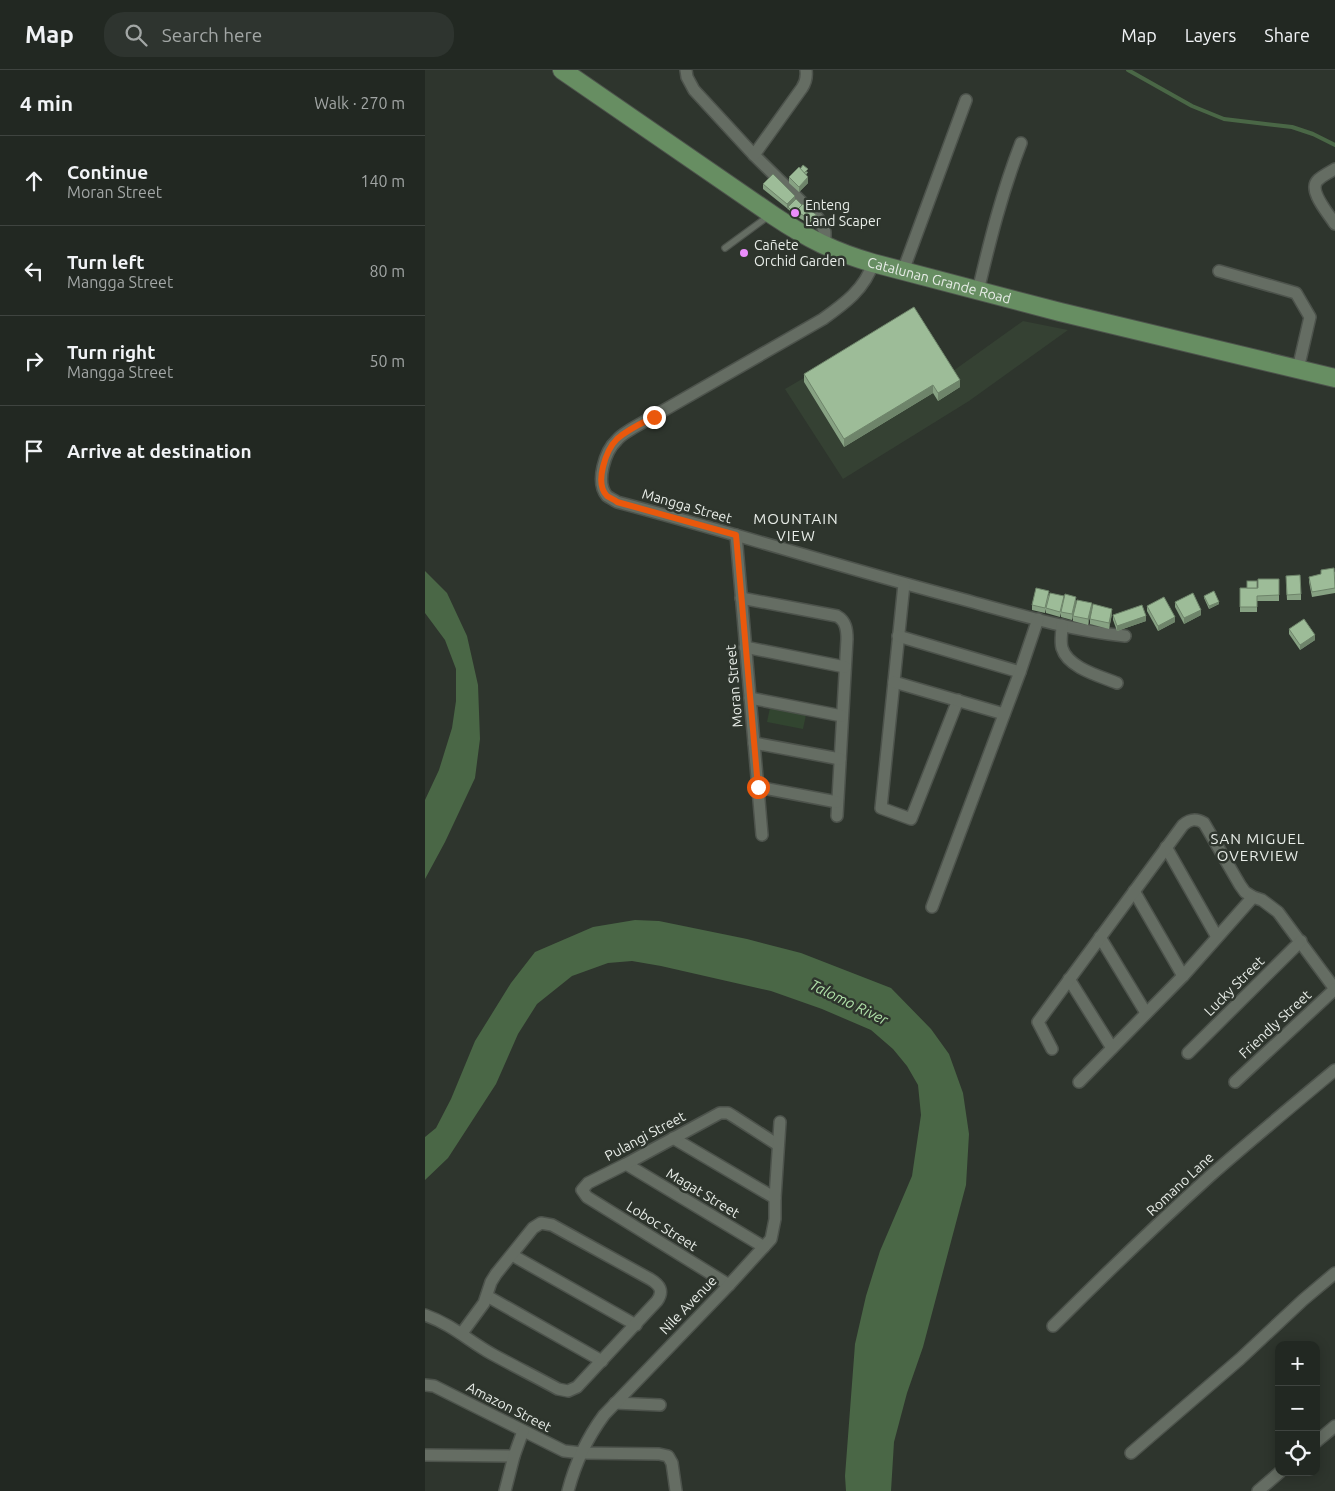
<!DOCTYPE html>
<html lang="en">
<head>
<meta charset="utf-8">
<style>
	:root { --surface:#222822; --page:#2e342f; --text:#f1f3f6; --muted:#a2a6a5; --line:#3f4440 }
	body { margin:0; font-family:Ubuntu,sans-serif; background:var(--page); color:var(--text) }
	.controls { position:absolute; right:15px; bottom:15px; display:grid; overflow:hidden; border-radius:10px; box-shadow:0 2px 12px #0003 }
	.controls button { width:45px; height:45px; display:grid; place-items:center; padding:0; border:0; border-bottom:1px solid var(--line); background:var(--surface); color:var(--text); font:25px sans-serif }
	.stop { position:absolute; width:15px; height:15px; margin:-11px; border:4px solid #ea580c; border-radius:50%; background:#fff }
	.stop.end { background:#ea580c; border-color:#fff; box-shadow:0 1px 5px #0008 }
	.list { margin:0; padding:0; list-style:none }
	h2 { display:flex; justify-content:space-between; align-items:center; height:65px; margin:0; padding:0 20px; font-size:21px }
	h2 small { font-size:16px; font-weight:400; color:var(--muted) }
	.list li { display:grid; grid-template-columns:32px 1fr auto; gap:15px; align-items:center; box-sizing:border-box; height:90px; padding:0 20px; border-top:1px solid var(--line) }
	.list b { display:block; font-size:19px; white-space:nowrap }
	.list p { margin:0; font-size:16px; white-space:nowrap; color:var(--muted) }
	.list em { font-size:16px; font-style:normal; color:var(--muted) }
	.icon { flex:none; width:28px; height:28px; fill:none; stroke:currentColor; stroke-width:2; stroke-linecap:round; stroke-linejoin:round }
	.map { position:relative; flex:none; width:910px; height:1421px; overflow:hidden }
	header { display:flex; align-items:center; gap:30px; box-sizing:border-box; height:70px; padding:0 25px; background:var(--surface); border-bottom:1px solid var(--line) }
	header strong { font-size:24px }
	nav { display:flex; gap:28px; margin-inline-start:auto; font-size:18px }
	.search { width:350px; height:45px; background:var(--page); display:flex; align-items:center; gap:12px; box-sizing:border-box; padding:0 18px; border-radius:20px; color:var(--muted); font-size:19px }
	main { display:flex }
	aside { flex:1; background:var(--surface) }
	.map>svg:first-child { display:block }
	.built { fill:#354133 }
	.green { fill:#324530 }
	.water { fill:#4a6746 }
	.lines { fill:none; stroke-linecap:round; stroke-linejoin:round }
	.stream { stroke:#4a6746; stroke-width:4 }
	.service-casing { stroke:#4d534c; stroke-width:8 }
	.minor-casing { stroke:#4d534c; stroke-width:14 }
	.primary-casing { stroke:#4d534c; stroke-width:20 }
	.service { stroke:#656d63; stroke-width:5.5 }
	.minor { stroke:#656d63; stroke-width:11 }
	.primary { stroke:#678e62; stroke-width:18 }
	.wall { fill:#87a283 }
	.shaded-wall { fill:#6e846a }
	.building { fill:#9dbc98; stroke:#6e846a }
	.route { stroke:#ea580c; stroke-width:6 }
	.poi-dot { fill:#eb8dfb; stroke:#2e352d; stroke-width:2 }
	.labels { text-anchor:middle; dominant-baseline:central; stroke-width:5; stroke-linejoin:round; paint-order:stroke }
	.poi-label { font-size:14px; fill:#e8ede8; stroke:#2e352d; text-anchor:start }
	.street-label { font-size:14px; fill:#e8ede8; stroke:#2e352d }
	.neighbourhood-label { font-size:15px; letter-spacing:1px; fill:#e8ede8; stroke:#2e352d }
	.water-label { font-size:15px; font-style:italic; fill:#afe0a8; stroke:#2e352d }
</style>
</head>
<body>
<header>
<strong>Map</strong>
<div class="search"><svg class="icon" aria-label="search" viewBox="0 0 24 24"><circle cx="10" cy="10" r="6"/><path d="M15 15l6 6"/></svg>Search here</div>
<nav><a>Map</a><a>Layers</a><a>Share</a></nav>
</header>
<main>
<aside>
<h2>4 min<small>Walk · 270 m</small></h2>
<ul class="list">
<li><svg class="icon" aria-label="ahead" viewBox="0 0 24 24"><path d="M12 20V5M6 11l6-6 6 6"/></svg><div><b>Continue</b><p>Moran Street</p></div><em>140 m</em></li>
<li><svg class="icon" aria-label="left" viewBox="0 0 24 24"><path d="M17 20v-9H6M10 6l-5 5 5 5"/></svg><div><b>Turn left</b><p>Mangga Street</p></div><em>80 m</em></li>
<li><svg class="icon" aria-label="right" viewBox="0 0 24 24"><path d="M7 20v-9h11M14 6l5 5-5 5"/></svg><div><b>Turn right</b><p>Mangga Street</p></div><em>50 m</em></li>
<li><svg class="icon" aria-label="arrive" viewBox="0 0 24 24"><path d="M6 21V4h12l-3 4 3 4H6"/></svg><div><b>Arrive at destination</b></div></li>
</ul>
</aside>
<div class="map">
<svg width="910" height="1421" viewBox="0 0 910 1421">
	<rect width="100%" height="100%" fill="#2e352d"/>
	<!-- built -->
	<polygon class="built" points="490,243 528,301 598,251 643,260 544,331 418,409 360,319"/>
	<!-- green -->
	<polygon class="green" points="347,628 383,635 378,659 342,652"/>
	<!-- water -->
	<g class="water">
		<polygon points="0,501 22,523 42,566 53,615 55,669 50,708 20,772 0,809 0,730 14,700 27,658 31,631 31,599 20,570 0,543"/>
		<polygon points="210,850 234,851 322,869 376,883 466,918 506,959 524,984 538,1023 544,1064 541,1115 498,1277 482,1323 469,1372 466,1421 421,1421 420,1406 430,1274 441,1226 455,1181 487,1106 496,1045 493,1015 482,996 468,979 446,960 397,939 346,921 236,896 207,891 183,893 147,906 112,934 93,964 71,1014 23,1088 0,1110 0,1067 11,1058 26,1029 50,971 86,913 110,882 168,857"/>
	</g>
	<g class="lines">
		<!-- stream -->
		<polyline class="stream" points="703,0 767,36 799,49 867,57 888,64 910,75"/>
		<!-- service casing -->
		<g class="service-casing">
			<polyline id="service" points="300,178 345,145"/>
		</g>
		<!-- minor casing -->
		<g class="minor-casing">
			<g id="minor">
				<polyline points="261,0 262,7 269,20 329,85 393,148 400,162 400,177"/>
				<path d="M329,85L377,18C381,12 382,7 381,0"/>
				<path d="M910,99C905,102 897,106 893,110C882,120 904,144 910,154"/>
				<path d="M448,193C440,219 419,234 398,249L208,358C202,362 196,365 192,370C180,381 170,412 182,426C185,428 189,430 192,432C306,462 419,498 533,528C588,543 643,560 700,566"/>
				<polyline points="478,201 541,30"/>
				<polyline points="794,201 871,223 885,247 873,299"/>
				<path d="M553,221C565,170 577,122 596,73"/>
				<polyline points="311,465 337,765"/>
				<polyline points="479,514 456,738 486,749 533,630"/>
				<path d="M316,528L412,546C421,551 422,560 422,569L412,746"/>
				<path d="M637,555C637,563 635,571 637,578C643,598 675,606 692,613"/>
				<polyline points="473,566 595,602"/>
				<polyline points="320,577 420,597"/>
				<polyline points="469,612 579,644"/>
				<polyline points="325,628 417,646"/>
				<polyline points="329,673 415,689"/>
				<polyline points="333,717 412,732"/>
				<polyline points="741,777 792,867"/>
				<polyline points="709,821 758,906"/>
				<polyline points="507,837 595,602 613,549"/>
				<polyline points="675,867 721,943"/>
				<polyline points="644,909 687,978"/>
				<path d="M627,979L613,952L758,755C765,749 771,748 779,753L815,815L820,822L828,827L837,830L853,842L910,919"/>
				<polyline points="763,983 876,871"/>
				<polyline points="654,1012 758,906 828,827"/>
				<polyline points="810,1012 910,919"/>
				<polyline points="248,1068 350,1128"/>
				<polyline points="201,1094 339,1177"/>
				<polyline points="87,1185 211,1255"/>
				<polyline points="304,1215 162,1127 157,1120 163,1113 201,1094 295,1043 303,1043 308,1046 353,1075"/>
				<polyline points="62,1226 177,1291"/>
				<path d="M0,1245C26,1254 44,1271 67,1284C89,1296 111,1307 133,1319L143,1321L152,1317L232,1231C239,1221 235,1215 225,1209L127,1155L116,1153L108,1158L71,1204L66,1212L59,1233L37,1263"/>
				<path d="M628,1256C679,1205 731,1155 785,1106C826,1070 868,1035 910,1000"/>
				<polyline points="0,1315 9,1316 139,1381 157,1383 234,1384 243,1386 247,1393 251,1421"/>
				<polyline points="190,1333 235,1335"/>
				<polyline points="891,1372 910,1356"/>
				<polyline points="706,1383 815,1289 878,1230 910,1203"/>
				<polyline points="0,1385 89,1386"/>
				<polyline points="80,1421 89,1386 98,1361"/>
				<path d="M143,1421C150,1394 162,1368 179,1345L304,1215L346,1169L350,1149V1128L355,1052"/>
				<polyline points="833,1421 855,1402"/>
			</g>
		</g>
		<!-- primary casing -->
		<g class="primary-casing">
			<g id="primary">
				<path id="s1" d="M137,0L349,146C382,168 409,182 448,193L635,242L910,308"/>
			</g>
		</g>
		<!-- service -->
		<use href="#service" class="service"/>
		<!-- minor -->
		<use href="#minor" class="minor"/>
		<!-- primary -->
		<use href="#primary" class="primary"/>
	</g>
	<!-- wall -->
	<g class="wall">
		<polygon points="375,99 383,102 381,105 383,113 374,122 364,113 364,107"/>
		<polygon points="338,114 370,129 395,154 391,158 371,146 370,147 363,139 338,119"/>
		<polygon points="379,304 535,317 513,331 508,323 419,377 379,312"/>
		<polygon points="896,500 910,502 910,523 887,527 884,512 884,507 896,504"/>
		<polygon points="854,509 854,531 832,531 832,542 815,542 815,518 832,518"/>
		<polygon points="861,511 876,524 876,530 862,530"/>
		<polygon points="624,525 639,531 651,532 647,550 636,547 636,543 635,547 621,543 621,539 620,543 607,540 607,535"/>
		<polygon points="779,526 794,534 784,539 779,528"/>
		<polygon points="750,532 776,545 759,554 750,537"/>
		<polygon points="722,536 750,552 733,561 722,541"/>
		<polygon points="667,538 663,555 648,551 648,546"/>
		<polygon points="687,544 684,559 665,554 665,549"/>
		<polygon points="688,545 721,551 692,561 688,550"/>
		<polygon points="864,559 890,570 875,580 864,564"/>
	</g>
	<!-- shaded-wall -->
	<g class="shaded-wall">
		<polygon points="383,107 383,113 374,122 374,117"/>
		<polygon points="370,126 370,132 363,137 362,140 362,134"/>
		<polygon points="395,148 395,154 391,158 391,153"/>
		<polygon points="535,310 535,317 513,331 513,323"/>
		<polygon points="508,315 508,323 419,377 419,369"/>
		<polygon points="651,527 651,532 647,550 647,544"/>
		<polygon points="794,532 794,534 784,539 784,536"/>
		<polygon points="667,533 667,538 663,555 663,549"/>
		<polygon points="687,539 687,544 684,559 684,553"/>
		<polygon points="776,540 776,545 759,554 759,548"/>
		<polygon points="721,546 721,551 692,561 692,556"/>
		<polygon points="750,547 750,552 733,561 733,556"/>
		<polygon points="890,565 890,570 875,580 875,575"/>
	</g>
	<!-- building -->
	<g class="building">
		<polygon points="378,95 383,99 379,103 375,99"/>
		<polygon points="374,97 383,107 374,117 364,107"/>
		<polygon points="348,104 370,126 362,134 338,114"/>
		<polygon points="371,129 377,135 371,141 371,143 370,144 363,137"/>
		<polygon points="378,134 395,148 391,153 371,141"/>
		<polygon points="489,237 535,310 513,323 508,315 419,369 379,304"/>
		<polygon points="909,498 910,518 887,522 884,507 896,504 896,500"/>
		<polygon points="875,505 876,524 862,525 861,506"/>
		<polygon points="833,509 854,509 854,525 832,526 832,537 815,537 815,518 833,518"/>
		<rect x="822" y="511" width="10" height="7"/>
		<polygon points="611,518 624,521 620,538 607,535"/>
		<polygon points="789,521 794,532 784,536 779,526"/>
		<polygon points="625,523 639,526 635,542 621,538"/>
		<polygon points="768,523 776,540 759,548 750,532"/>
		<polygon points="640,524 651,527 647,544 636,542"/>
		<polygon points="739,527 750,547 733,556 722,536"/>
		<polygon points="652,530 667,533 663,549 648,546"/>
		<polygon points="668,534 687,539 684,553 665,549"/>
		<polygon points="717,535 721,546 692,556 688,545"/>
		<polygon points="879,549 890,565 875,575 864,559"/>
	</g>
	<g class="lines">
		<!-- route -->
		<path class="route" d="M229,347C217,353 203,359 192,369C181,380 169,413 182,426C185,428 190,430 192,432L311,465L333,717"/>
	</g>
	<!-- markers -->
	<g class="poi-dot">
		<circle cx="370" cy="143" r="5"/>
		<circle cx="319" cy="183" r="5"/>
	</g>
	<g class="labels">
		<!-- poi labels -->
		<g class="poi-label">
			<text x="380" y="135">Enteng<tspan x="380" dy="16">Land Scaper</tspan></text>
			<text x="329" y="175">Cañete<tspan x="329" dy="16">Orchid Garden</tspan></text>
		</g>
		<!-- street labels -->
		<g class="street-label">
			<text stroke="none"><textPath href="#s1" startOffset="436">Catalunan Grande Road</textPath></text>
			<text transform="translate(262 436) rotate(16)">Mangga Street</text>
			<text transform="translate(309 616) rotate(-95)">Moran Street</text>
			<text transform="translate(809 916) rotate(-45)">Lucky Street</text>
			<text transform="translate(850 954) rotate(-43)">Friendly Street</text>
			<text transform="translate(220 1066) rotate(-28)">Pulangi Street</text>
			<text transform="translate(755 1114) rotate(-43)">Romano Lane</text>
			<text transform="translate(278 1123) rotate(31)">Magat Street</text>
			<text transform="translate(237 1156) rotate(32)">Loboc Street</text>
			<text transform="translate(263 1235) rotate(-46)">Nile Avenue</text>
			<text transform="translate(84 1337) rotate(27)">Amazon Street</text>
		</g>
		<!-- neighbourhood labels -->
		<g class="neighbourhood-label">
			<text x="371" y="448">MOUNTAIN<tspan x="371" dy="17">VIEW</tspan></text>
			<text x="833" y="768">SAN MIGUEL<tspan x="833" dy="17">OVERVIEW</tspan></text>
		</g>
		<!-- water labels -->
		<g class="water-label">
			<text transform="translate(424 932) rotate(26)">Talomo River</text>
		</g>
	</g>
</svg>
<div class="controls">
<button>+</button>
<button>−</button>
<button><svg class="icon" aria-label="locate" viewBox="0 0 24 24"><circle cx="12" cy="12" r="6"/><path d="M12 2v4M12 18v4M2 12h4M18 12h4"/></svg></button>
</div>
<div class="stop" style="left:333px;top:717px"></div>
<div class="stop end" style="left:229px;top:347px"></div>
</div>
</main>
</body>
</html>
